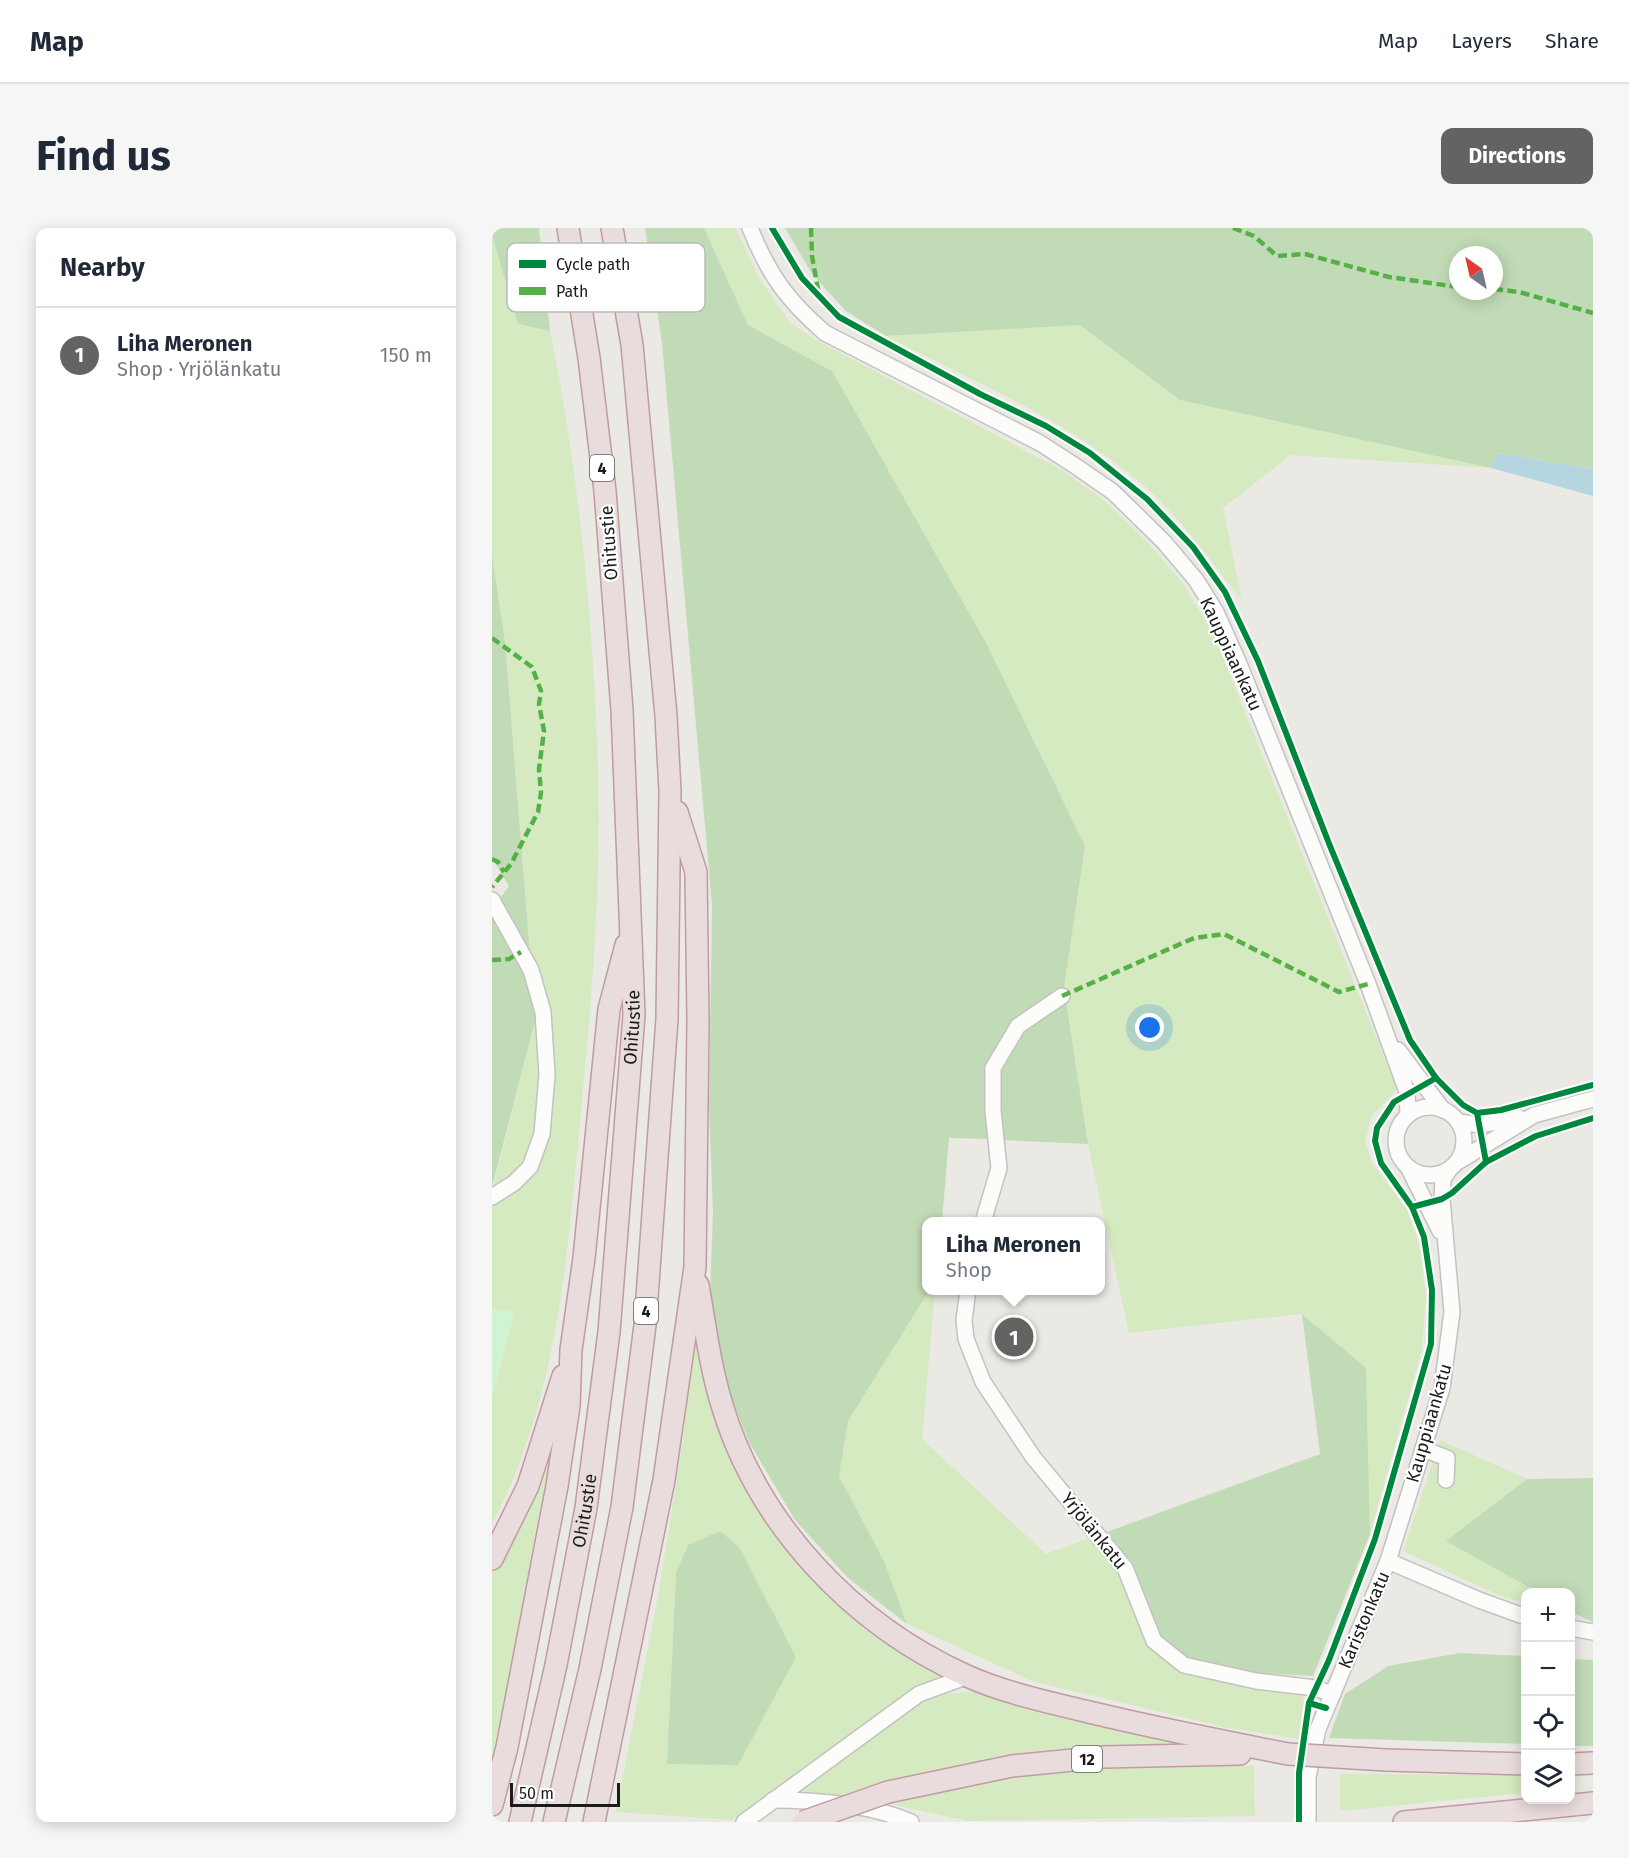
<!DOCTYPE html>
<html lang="en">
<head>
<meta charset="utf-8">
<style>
	:root { --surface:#fff; --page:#f6f6f7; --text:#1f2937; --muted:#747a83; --line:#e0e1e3; --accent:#636361 }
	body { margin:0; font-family:"Fira Sans",sans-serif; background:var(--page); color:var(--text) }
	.controls { position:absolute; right:18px; bottom:18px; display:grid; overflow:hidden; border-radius:12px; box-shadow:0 3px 15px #0003 }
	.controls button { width:54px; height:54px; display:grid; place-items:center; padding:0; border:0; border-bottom:2px solid var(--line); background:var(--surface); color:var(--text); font:30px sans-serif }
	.compass { position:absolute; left:957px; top:18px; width:54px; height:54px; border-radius:50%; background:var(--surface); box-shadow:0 3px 15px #0003; rotate:326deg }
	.scale { position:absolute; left:18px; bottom:15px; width:110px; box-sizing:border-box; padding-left:6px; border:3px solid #1b1b1b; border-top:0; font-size:16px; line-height:21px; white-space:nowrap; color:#1b1b1b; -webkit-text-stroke:4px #fff; paint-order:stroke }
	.you { position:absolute; left:658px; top:800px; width:21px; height:21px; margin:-15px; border:4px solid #fff; border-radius:50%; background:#1a73e8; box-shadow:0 0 0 9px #1a73e833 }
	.badge { display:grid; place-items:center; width:39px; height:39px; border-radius:50%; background:var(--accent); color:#fff; font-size:20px; font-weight:700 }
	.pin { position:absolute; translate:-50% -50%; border:3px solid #fff; box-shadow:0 2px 6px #0006 }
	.popup { position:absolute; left:430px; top:989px; width:183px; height:78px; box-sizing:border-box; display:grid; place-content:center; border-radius:12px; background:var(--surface); filter:drop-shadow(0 2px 4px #0005); font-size:20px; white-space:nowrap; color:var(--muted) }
	.popup b { font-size:22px; color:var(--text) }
	.popup::after { content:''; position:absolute; left:50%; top:100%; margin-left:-12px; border:12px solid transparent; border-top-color:var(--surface) }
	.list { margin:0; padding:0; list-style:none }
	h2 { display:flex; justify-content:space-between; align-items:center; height:78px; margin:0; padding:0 24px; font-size:26px }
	h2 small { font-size:20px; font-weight:400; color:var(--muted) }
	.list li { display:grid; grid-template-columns:39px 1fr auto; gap:18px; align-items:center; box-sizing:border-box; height:96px; padding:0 24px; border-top:2px solid var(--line) }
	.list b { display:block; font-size:22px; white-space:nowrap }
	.list p { margin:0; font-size:20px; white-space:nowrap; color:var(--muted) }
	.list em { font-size:20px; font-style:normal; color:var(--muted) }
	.icon { flex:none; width:33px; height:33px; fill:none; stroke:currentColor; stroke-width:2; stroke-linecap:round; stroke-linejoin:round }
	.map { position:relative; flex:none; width:1101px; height:1594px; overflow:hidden; border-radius:12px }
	header { display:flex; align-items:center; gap:36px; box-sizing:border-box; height:84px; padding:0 30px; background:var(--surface); border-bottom:2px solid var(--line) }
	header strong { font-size:28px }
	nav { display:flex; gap:33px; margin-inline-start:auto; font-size:21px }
	.intro { display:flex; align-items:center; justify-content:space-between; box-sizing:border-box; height:144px; padding:0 36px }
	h1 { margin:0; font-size:42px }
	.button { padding:15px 27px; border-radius:12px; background:var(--accent); color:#fff; font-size:21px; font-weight:700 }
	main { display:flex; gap:36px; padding:0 36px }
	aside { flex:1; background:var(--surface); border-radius:12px; box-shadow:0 3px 15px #0003 }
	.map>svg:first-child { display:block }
	.grass { fill:#d5eac0; fill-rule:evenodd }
	.forest { fill:#c2dbb7; fill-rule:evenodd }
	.park { fill:#d0f3d1 }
	.water { fill:#b5d5e0 }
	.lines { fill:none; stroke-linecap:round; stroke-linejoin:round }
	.minor-casing { stroke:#c2c2c0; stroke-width:18 }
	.highway-casing { stroke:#c09aa4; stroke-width:24 }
	.minor { stroke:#fcfcfb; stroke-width:15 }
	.highway { stroke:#e9dcdd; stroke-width:21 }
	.highway-bridge-casing { stroke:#c09aa4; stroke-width:24; stroke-linecap:butt }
	.highway-bridge { stroke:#e9dcdd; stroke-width:21 }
	.quiet { stroke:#55b145; stroke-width:4.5; stroke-dasharray:9 4.5; stroke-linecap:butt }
	.cycleway-casing { stroke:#fff; stroke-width:10 }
	.cycleway { stroke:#00873e; stroke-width:6 }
	.labels { text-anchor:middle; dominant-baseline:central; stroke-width:4.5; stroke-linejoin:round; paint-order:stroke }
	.shield { fill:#fff; stroke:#5f5f5f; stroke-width:1.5 }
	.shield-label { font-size:16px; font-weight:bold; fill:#1b1b1b }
	.street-label { font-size:18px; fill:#1b1b1b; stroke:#fff }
	.key { fill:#fff; stroke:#bbb; stroke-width:1.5 }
	.key-label { font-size:16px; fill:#1b1b1b }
</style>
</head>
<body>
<header>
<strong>Map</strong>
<nav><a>Map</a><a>Layers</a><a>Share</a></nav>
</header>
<div class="intro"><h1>Find us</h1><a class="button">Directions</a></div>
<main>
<aside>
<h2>Nearby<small></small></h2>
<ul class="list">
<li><span class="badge">1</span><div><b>Liha Meronen</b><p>Shop · Yrjölänkatu</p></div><em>150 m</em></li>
</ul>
</aside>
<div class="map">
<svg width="1101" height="1594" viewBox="0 0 1101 1594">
	<rect width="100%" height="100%" fill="#eae9e4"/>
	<!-- grass -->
	<g class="grass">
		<polygon points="212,0 243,0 268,51 297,94 322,111 570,242 614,274 653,312 690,354 721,405 905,861 879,889 873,913 880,935 915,982 927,1016 934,1068 930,1121 878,1306 874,1140 810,1086 637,1105 596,916 572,760 593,618 340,143 256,97"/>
		<path d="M0,8L26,96L58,103C87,245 101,392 106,538C110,663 98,789 86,914C74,1044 62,1179 0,1296V1168L23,1083L0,1082V973L57,906L38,727L13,415L0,326Z"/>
		<path d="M588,97L688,172L999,240L799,227L731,280L750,372C718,333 687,287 648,254C573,191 481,153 394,108Z"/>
		<path d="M45,786C50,827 61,902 34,937C26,947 10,956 0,963Z"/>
		<polygon points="437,1063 443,1063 430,1211 554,1326 600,1309 630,1344 688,1442 760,1461 812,1468 807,1511 732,1499 543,1454 415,1396 392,1333 347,1248 356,1193"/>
		<path d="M201,1093L215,1167L250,1251L295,1321L359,1389L448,1447L241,1592L124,1584L167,1363L192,1205ZM227,1304L247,1319L175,1536L184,1345L196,1317Z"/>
		<polygon points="63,1201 32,1382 0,1529 0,1343"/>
		<polygon points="948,1212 1035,1251 955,1313 1045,1364 1034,1364 1033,1375 1009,1368 911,1323"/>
		<polygon points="486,1463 699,1518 607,1517 514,1526 351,1567 305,1563 428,1475 455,1466"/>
		<polygon points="638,1535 762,1538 763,1588 476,1593 398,1576 486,1555"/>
		<polygon points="848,1546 1033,1547 1033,1565 848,1583"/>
	</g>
	<!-- forest -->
	<g class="forest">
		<polygon points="0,0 47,0 58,103 26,96 0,8"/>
		<polygon points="153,0 212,0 256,97 340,143 494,415 593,618 572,760 520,793 493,837 496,911 457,910 450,993 435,994 437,1063 356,1193 347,1248 392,1333 415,1396 356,1350 303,1292 257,1214 235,1159 218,1066 221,984 217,880 220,677 170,115"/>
		<path d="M293,0H1101V241L1006,225L999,240L688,172L588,97L394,108L354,83L320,46ZM966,27H1002V63H966Z"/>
		<polygon points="0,326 13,414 38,727 7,672 17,658 0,630"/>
		<polygon points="0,687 33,746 45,786 0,959"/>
		<polygon points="574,773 596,916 510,912 506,842 530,801"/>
		<polygon points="810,1086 874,1140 878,1306 821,1448 767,1445 694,1431 669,1408 640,1334 612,1305 828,1226"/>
		<polygon points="1101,1250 1101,1394 1079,1384 1078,1364 1045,1364 954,1313 1035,1251"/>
		<polygon points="228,1303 247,1319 304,1429 246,1537 175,1536 184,1345 196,1317"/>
		<polygon points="968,1425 1033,1428 1033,1516 837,1510 853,1466 896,1438"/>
		<polygon points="1078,1431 1101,1432 1101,1518 1079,1518"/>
	</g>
	<!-- park -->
	<polygon class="park" points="0,1082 23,1083 0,1168"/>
	<!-- water -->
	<polygon class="water" points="1005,225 1101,241 1101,268 999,240"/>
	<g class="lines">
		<!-- minor casing -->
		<g class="minor-casing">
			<g id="minor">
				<path d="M258,0C277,47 295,72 333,105L548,215L585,239L621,264L672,314L704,352L724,384L748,438L876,756L915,864L916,887"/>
				<polyline points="0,672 39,742 51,784 55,847 50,906 38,939 22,955 0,969"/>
				<polyline points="906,822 951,882"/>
				<circle cx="938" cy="913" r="34"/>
				<polyline points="967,894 987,897 1027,890"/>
				<polyline points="967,933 1042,887 1101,871"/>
				<polyline points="916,939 948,1003"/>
				<polyline points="491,994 507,940 501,883 501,840 526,798 570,768"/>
				<polyline points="476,1062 472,1092 474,1111 491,1154 541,1229 633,1340 662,1413 692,1437 764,1453 823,1460 841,1466"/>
				<polyline points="931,1221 955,1230 954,1252"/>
				<polyline points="896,1333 987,1372 1034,1389"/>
				<polyline points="1078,1400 1101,1404"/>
				<path d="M281,1572C327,1572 377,1576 419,1594"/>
				<polyline points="252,1594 427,1466 476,1448"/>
				<polyline points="816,1594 816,1549 826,1501 896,1333 950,1160 960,1084 950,971 951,951 957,942"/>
			</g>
		</g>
		<!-- highway casing -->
		<g class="highway-casing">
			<g id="highway">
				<path d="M206,1057C213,1097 218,1138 230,1177C266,1297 361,1397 475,1448C513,1465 556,1474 597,1484C663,1500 729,1513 796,1526"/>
				<polyline points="0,1331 36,1258 71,1148"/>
				<polyline points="894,1532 1034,1536"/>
				<polyline points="1078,1536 1101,1535"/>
				<polyline points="396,1564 520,1538 611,1529 748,1526"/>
				<polyline points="0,1577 15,1519 65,1258 77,1178 79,1122 92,1030 117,781 134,717"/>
				<path id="s1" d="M28,1594L64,1437L94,1280L117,1104L142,787L130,482L113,263L97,130L76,0"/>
				<polyline points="62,1594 98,1441 130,1279 153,1097 175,791 178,563 174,488 140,117 120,0"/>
				<polyline points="102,1594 172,1252 203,1039 206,792 204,644 185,584"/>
				<polyline points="912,1594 1101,1575"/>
			</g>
		</g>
		<!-- minor -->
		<use href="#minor" class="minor"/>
		<!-- highway -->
		<use href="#highway" class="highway"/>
		<!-- highway-bridge casing -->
		<g class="highway-bridge-casing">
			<g id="highway-bridge">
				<polyline points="796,1526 894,1532"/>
				<polyline points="311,1594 396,1564"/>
			</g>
		</g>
		<!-- highway-bridge -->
		<use href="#highway-bridge" class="highway-bridge"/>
		<!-- quiet -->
		<g class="quiet">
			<polyline points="319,0 320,28 327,67"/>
			<polyline points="741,0 762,8 785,28 813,26 897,49 966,59"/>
			<polyline points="1002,61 1027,64 1101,85"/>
			<polyline points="0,410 40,439 49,463 47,476 52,503 47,541 49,565 46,584 19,636 0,659"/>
			<polyline points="0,631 6,634 12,644"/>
			<polyline points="0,732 17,731 29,724"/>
			<polyline points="570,768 702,710 732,706 847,764 876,756"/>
		</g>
		<!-- cycleway casing -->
		<g class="cycleway-casing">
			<g id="cycleway">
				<polyline points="280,0 310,50 347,89 488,166 554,198 598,225 655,271 701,319 733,364 766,433 838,618 918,812 944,850 971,877 985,885 994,934 960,965 950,971 920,979"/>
				<polyline points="985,885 1009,882 1101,857"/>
				<polyline points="994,934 1044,908 1101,890"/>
				<polyline points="817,1475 837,1432 883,1311 939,1116 940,1062 932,1009 920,979 889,935 883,913 885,900 902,874 944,850"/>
				<polyline points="807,1594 807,1545 817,1475 834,1480"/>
			</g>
		</g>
		<!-- cycleway -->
		<use href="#cycleway" class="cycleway"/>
	</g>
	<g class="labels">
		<!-- shield labels -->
		<g class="shield">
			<rect x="98" y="227" width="24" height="26" rx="4.5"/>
			<rect x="142" y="1070" width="24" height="26" rx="4.5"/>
			<rect x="580" y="1518" width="30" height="26" rx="4.5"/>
		</g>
		<g class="shield-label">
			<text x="110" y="240">4</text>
			<text x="154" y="1083">4</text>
			<text x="595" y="1531">12</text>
		</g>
		<!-- street labels -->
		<g class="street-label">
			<text transform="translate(117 315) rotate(-94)">Ohitustie</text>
			<text transform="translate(739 426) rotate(65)">Kauppiaankatu</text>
			<text stroke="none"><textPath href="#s1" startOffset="804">Ohitustie</textPath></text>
			<text transform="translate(937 1195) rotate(-74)">Kauppiaankatu</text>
			<text stroke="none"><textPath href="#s1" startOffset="318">Ohitustie</textPath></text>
			<text transform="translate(602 1303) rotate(51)">Yrjölänkatu</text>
			<text transform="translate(872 1392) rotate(-67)">Karistonkatu</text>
		</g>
	</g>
	<!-- legend -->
	<rect x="15" y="15" width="198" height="69" rx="9" class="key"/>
	<rect x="27" y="32" width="27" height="8" fill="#00873e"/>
	<rect x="27" y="59" width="27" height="8" fill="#55b145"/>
	<g class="key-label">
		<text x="64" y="42">Cycle path</text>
		<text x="64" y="69">Path</text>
	</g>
</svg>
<div class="controls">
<button>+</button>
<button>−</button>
<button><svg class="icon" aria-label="locate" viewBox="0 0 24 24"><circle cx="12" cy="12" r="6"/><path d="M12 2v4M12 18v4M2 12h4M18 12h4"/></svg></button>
<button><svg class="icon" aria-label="layers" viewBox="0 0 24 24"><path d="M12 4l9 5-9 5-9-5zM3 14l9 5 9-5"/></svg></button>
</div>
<svg class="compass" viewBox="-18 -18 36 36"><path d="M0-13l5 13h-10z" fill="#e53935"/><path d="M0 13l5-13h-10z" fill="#747a83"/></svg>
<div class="scale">50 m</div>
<div class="you"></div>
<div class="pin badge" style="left:522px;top:1109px">1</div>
<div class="popup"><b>Liha Meronen</b>Shop</div>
</div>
</main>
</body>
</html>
